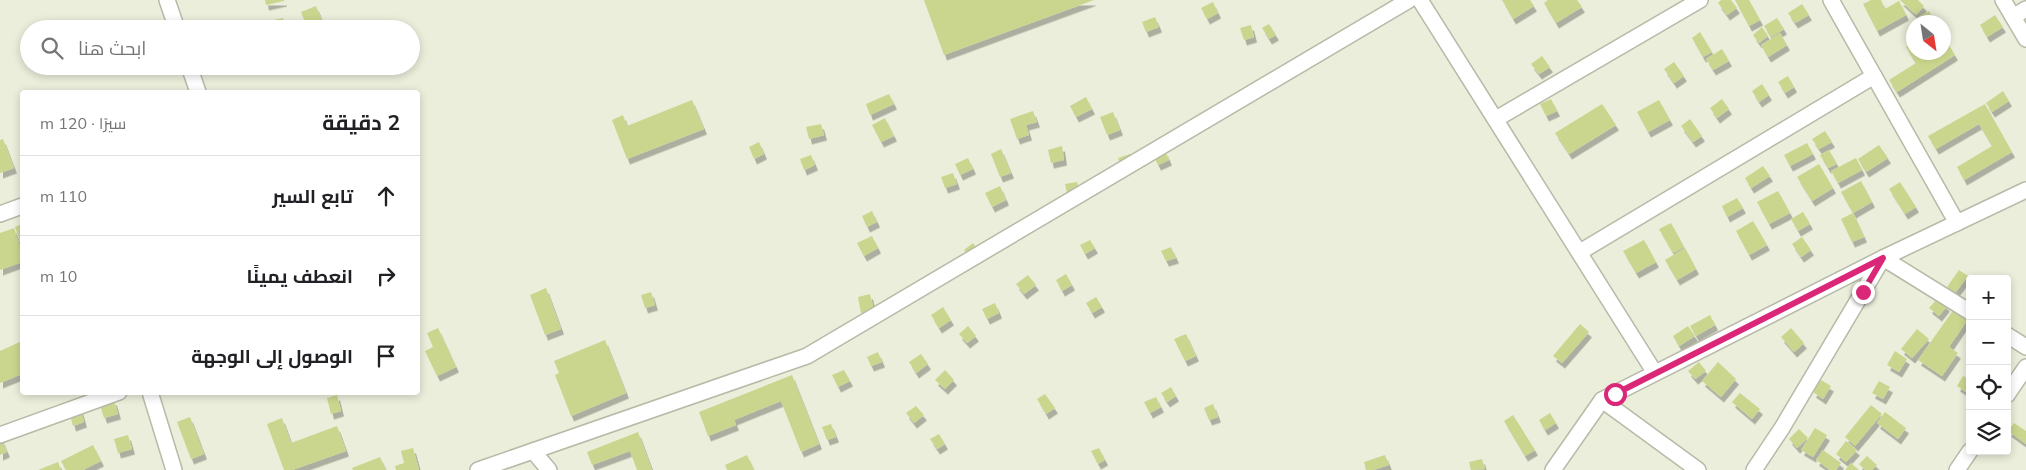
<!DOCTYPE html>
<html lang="ar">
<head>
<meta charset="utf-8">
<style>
	:root { --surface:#fff; --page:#f6f6f6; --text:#202124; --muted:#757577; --line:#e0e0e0 }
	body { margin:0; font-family:Mulish,Cairo,sans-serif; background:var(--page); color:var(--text); direction:rtl }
	.controls { position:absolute; right:15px; bottom:15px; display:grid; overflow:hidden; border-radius:5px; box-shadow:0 2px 8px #0003 }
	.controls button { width:45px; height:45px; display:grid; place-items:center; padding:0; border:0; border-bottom:1px solid var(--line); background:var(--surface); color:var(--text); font:25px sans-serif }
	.compass { position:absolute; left:1906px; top:15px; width:45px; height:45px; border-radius:50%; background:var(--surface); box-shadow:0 2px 8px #0003; rotate:150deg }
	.stop { position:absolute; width:15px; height:15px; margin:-11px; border:4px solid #db2777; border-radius:50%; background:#fff }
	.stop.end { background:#db2777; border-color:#fff; box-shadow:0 1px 5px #0008 }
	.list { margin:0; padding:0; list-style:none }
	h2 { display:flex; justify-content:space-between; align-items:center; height:65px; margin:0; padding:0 20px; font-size:21px }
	h2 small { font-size:16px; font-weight:400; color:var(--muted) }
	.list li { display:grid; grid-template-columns:32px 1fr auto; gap:15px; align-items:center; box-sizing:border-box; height:80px; padding:0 20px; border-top:1px solid var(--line) }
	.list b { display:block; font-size:19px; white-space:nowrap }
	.list em { font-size:16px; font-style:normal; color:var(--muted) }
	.icon { flex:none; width:28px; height:28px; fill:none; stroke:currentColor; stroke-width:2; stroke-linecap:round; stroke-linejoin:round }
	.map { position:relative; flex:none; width:2026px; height:470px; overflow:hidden; direction:ltr }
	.search { position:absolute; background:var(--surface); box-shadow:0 2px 8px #0003; left:20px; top:20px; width:400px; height:55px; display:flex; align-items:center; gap:12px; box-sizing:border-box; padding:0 18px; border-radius:28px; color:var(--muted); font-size:19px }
	.panel { position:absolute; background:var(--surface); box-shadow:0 2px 8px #0003; left:20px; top:90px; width:400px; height:305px; border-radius:5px; direction:rtl }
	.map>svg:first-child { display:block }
	.building { fill:#cad68d; filter:url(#shadow) }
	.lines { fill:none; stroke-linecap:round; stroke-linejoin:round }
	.street-casing { stroke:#b7baa7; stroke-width:18 }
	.street { stroke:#fff; stroke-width:15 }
	.route { stroke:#db2777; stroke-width:6 }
</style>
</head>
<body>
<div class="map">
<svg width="2026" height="470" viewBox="0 0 2026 470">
	<defs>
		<filter id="shadow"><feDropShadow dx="3" dy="5.5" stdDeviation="0" flood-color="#0004"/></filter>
	</defs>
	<rect width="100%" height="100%" fill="#eaeeda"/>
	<!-- building -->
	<g class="building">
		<polygon points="265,0 284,0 284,1 266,5"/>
		<polygon points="924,0 1094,0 944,55"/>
		<polygon points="1502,0 1530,0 1534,6 1513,19"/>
		<polygon points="1548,0 1577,0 1582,7 1556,23 1544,3"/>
		<polygon points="1721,0 1731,0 1737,8 1727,15 1718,3"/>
		<polygon points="1735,0 1749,0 1760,20 1749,26"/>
		<polygon points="1871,0 1881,0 1885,9 1899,1 1906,15 1877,31 1863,4"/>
		<polygon points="1900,0 1918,0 1924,6 1916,15"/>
		<polygon points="1213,2 1218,13 1207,19 1201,8"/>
		<polygon points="1802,4 1809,15 1795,23 1788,13"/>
		<polygon points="316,6 322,21 307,27 301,12"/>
		<polygon points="1929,11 1935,22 1922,22 1919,17"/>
		<polygon points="1995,15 2003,27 1987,37 1980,25"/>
		<polygon points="1155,17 1159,27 1146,32 1142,22"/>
		<polygon points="283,18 285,29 271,29 269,21"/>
		<polygon points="1777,18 1784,29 1771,37 1764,26"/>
		<polygon points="1269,24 1276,35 1269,39 1262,28"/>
		<polygon points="1251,25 1254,37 1244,40 1240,28"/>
		<polygon points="1762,27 1768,36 1759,43 1753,35"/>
		<polygon points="1700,32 1712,52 1703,57 1692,38"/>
		<polygon points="1780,33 1787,45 1768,57 1761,45"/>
		<polygon points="1944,37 1955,55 1897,92 1889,80 1916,63 1906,47 1914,42 1914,52 1944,52"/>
		<polygon points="1722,49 1729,61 1713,70 1706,59"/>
		<polygon points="1542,56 1550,67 1539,74 1531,64"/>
		<polygon points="1674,62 1684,76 1674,83 1664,69"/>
		<polygon points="1788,76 1794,87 1785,93 1778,82"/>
		<polygon points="1762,84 1769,95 1759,102 1752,91"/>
		<polygon points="2003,91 2009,101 1992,112 1986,103"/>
		<polygon points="889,94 894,104 870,115 866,104"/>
		<polygon points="1086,97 1092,109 1076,117 1070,106"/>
		<polygon points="1551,99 1557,111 1546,116 1540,104"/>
		<polygon points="1722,99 1729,109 1717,118 1710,108"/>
		<polygon points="692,100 704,129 627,159 612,120 623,115 627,126"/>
		<polygon points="1659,100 1670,120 1648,132 1637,112"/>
		<polygon points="1602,104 1616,125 1569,154 1555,133"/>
		<polygon points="1985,104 2012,152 1964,180 1957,167 1992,146 1979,124 1936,149 1928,136"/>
		<polygon points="1033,111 1037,122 1026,125 1029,135 1017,139 1010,119"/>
		<polygon points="1113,112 1120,130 1107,135 1100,117"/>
		<polygon points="885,118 894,136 881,142 872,125"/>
		<polygon points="1690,119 1702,136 1693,142 1681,126"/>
		<polygon points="821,124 824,135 809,139 806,127"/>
		<polygon points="1825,131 1832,142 1819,149 1812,139"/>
		<polygon points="3,139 14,168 0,173 0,140"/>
		<polygon points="759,142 764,154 754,159 749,147"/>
		<polygon points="1807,143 1813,154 1790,166 1784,155"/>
		<polygon points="1879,145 1888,158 1866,172 1858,159"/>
		<polygon points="1062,146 1064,160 1051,163 1048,150"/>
		<polygon points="1001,149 1011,173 1000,177 991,154"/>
		<polygon points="1829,150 1837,164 1828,168 1820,155"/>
		<polygon points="1165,151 1169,160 1158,165 1154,157"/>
		<polygon points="1130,154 1133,163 1121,167 1118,158"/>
		<polygon points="811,155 815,165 804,170 800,159"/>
		<polygon points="968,158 973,169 960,175 955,164"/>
		<polygon points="1856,158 1862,170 1838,183 1831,171"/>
		<polygon points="1819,164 1833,188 1812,201 1797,177"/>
		<polygon points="1763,166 1770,176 1751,188 1745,178"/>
		<polygon points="953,173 957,184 945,188 941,177"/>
		<polygon points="1861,181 1872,202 1853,213 1841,192"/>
		<polygon points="1077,182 1080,194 1068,197 1065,184"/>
		<polygon points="1900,182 1916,207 1905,214 1889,189"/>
		<polygon points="1000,186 1006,200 992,207 985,193"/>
		<polygon points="1778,191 1790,213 1769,224 1757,202"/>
		<polygon points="1737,198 1743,208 1727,217 1722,206"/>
		<polygon points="872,211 877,222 867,227 862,216"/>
		<polygon points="1803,212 1810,224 1798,231 1791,219"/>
		<polygon points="1853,213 1864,237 1852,242 1841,219"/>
		<polygon points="1753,221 1767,245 1749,255 1736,231"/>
		<polygon points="1671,223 1684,247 1673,253 1659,229"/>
		<polygon points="22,224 22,246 15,227"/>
		<polygon points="14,228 22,253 22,262 0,270 0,233"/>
		<polygon points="872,236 878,248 864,256 857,243"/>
		<polygon points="1802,237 1811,250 1801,257 1792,244"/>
		<polygon points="1090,240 1095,248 1085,254 1080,245"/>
		<polygon points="1644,240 1656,262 1636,273 1623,251"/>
		<polygon points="973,243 979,251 970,258 964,250"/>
		<polygon points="1171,247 1176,258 1166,261 1161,251"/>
		<polygon points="1685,248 1696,269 1677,280 1665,260"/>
		<polygon points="1959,270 1968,276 1955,293 1947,287"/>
		<polygon points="1066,274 1072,285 1062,291 1056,280"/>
		<polygon points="1028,275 1036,285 1024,294 1016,284"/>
		<polygon points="546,288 561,329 545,335 530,295"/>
		<polygon points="651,292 655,305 645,308 641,295"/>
		<polygon points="870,294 874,310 861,313 858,297"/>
		<polygon points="1096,297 1102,307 1092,313 1086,303"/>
		<polygon points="1938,298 1947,306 1939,316 1929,308"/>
		<polygon points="995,303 999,313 987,319 982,309"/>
		<polygon points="943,307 951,320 939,328 931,315"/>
		<polygon points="1954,309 1968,319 1949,347 1958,353 1942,376 1918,360"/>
		<polygon points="1710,315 1715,325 1696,336 1690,326"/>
		<polygon points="1580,324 1589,332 1562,363 1553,356"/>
		<polygon points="968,326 976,336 967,343 959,334"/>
		<polygon points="1688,326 1695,336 1679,346 1673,336"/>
		<polygon points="438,328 456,367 437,376 425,351 433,347 427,333"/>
		<polygon points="1791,328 1804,343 1794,352 1781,337"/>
		<polygon points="1917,329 1929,339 1912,358 1901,349"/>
		<polygon points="1186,334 1196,356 1185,361 1174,339"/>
		<polygon points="605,340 626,393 571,416 555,375 559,373 554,361"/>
		<polygon points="22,341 22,374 0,383 0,351"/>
		<polygon points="1895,351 1907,359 1899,372 1887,365"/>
		<polygon points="878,352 882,362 871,366 867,357"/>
		<polygon points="921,354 928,364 916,373 909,362"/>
		<polygon points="1699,362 1706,371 1695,379 1688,371"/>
		<polygon points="1718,362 1736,379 1721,397 1702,381"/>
		<polygon points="844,370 850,381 838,387 832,375"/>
		<polygon points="945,370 954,380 945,389 935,380"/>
		<polygon points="792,375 819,444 801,452 781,401 734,420 736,425 708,436 699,412"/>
		<polygon points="1963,376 1970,380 1969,394 1957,386"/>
		<polygon points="1821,380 1831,386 1823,399 1813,392"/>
		<polygon points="1879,381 1890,387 1883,399 1872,393"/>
		<polygon points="1171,387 1176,396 1167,402 1161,393"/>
		<polygon points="1740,393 1760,409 1752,419 1732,402"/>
		<polygon points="1045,394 1055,408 1046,414 1037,399"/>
		<polygon points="337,395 341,411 331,414 327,398"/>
		<polygon points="1156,397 1161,407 1150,413 1144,402"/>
		<polygon points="114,400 118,414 104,418 100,405"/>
		<polygon points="1213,404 1218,417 1209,420 1204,408"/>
		<polygon points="1871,405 1882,414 1855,446 1845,437"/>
		<polygon points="916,406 924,415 914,423 906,413"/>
		<polygon points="80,408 84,422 73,426 69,411"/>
		<polygon points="1885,412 1906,428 1898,439 1877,423"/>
		<polygon points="1550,413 1556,423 1545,430 1539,420"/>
		<polygon points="1513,415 1535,450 1525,456 1504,421"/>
		<polygon points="190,417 204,454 191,459 177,422"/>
		<polygon points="282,418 291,443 337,426 346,451 292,470 284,470 267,424"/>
		<polygon points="2014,423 2026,431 2026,444 2008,431"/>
		<polygon points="831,424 836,437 827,440 822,427"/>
		<polygon points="1815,428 1827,435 1813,457 1801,450"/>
		<polygon points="1799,429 1808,438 1797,448 1789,439"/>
		<polygon points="638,432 652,470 637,470 630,451 592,465 587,452"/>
		<polygon points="939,434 945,444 937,449 930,439"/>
		<polygon points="0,435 7,452 0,455"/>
		<polygon points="128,435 132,449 118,453 114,439"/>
		<polygon points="1846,441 1857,450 1846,462 1836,454"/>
		<polygon points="93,445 101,461 83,470 66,470 61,461"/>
		<polygon points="413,448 419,470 396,470 395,466 404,463 401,451"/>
		<polygon points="1099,448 1105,460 1098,464 1091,451"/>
		<polygon points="1823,450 1841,463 1836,470 1830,470 1816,460"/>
		<polygon points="747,455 754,470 727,470 725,465"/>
		<polygon points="1385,455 1389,465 1373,470 1366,470 1364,462"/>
		<polygon points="1867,456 1877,465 1872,470 1865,470 1859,464"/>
		<polygon points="380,457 386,470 353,470 352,468"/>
		<polygon points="1482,459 1485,469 1471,470 1469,462"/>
		<polygon points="58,462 61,470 38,470"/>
		<polygon points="1851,463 1859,470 1845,470"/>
	</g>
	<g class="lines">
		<!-- street casing -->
		<g class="street-casing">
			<g id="street">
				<polyline points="167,0 177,29"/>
				<polyline points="1420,0 1655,373"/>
				<polyline points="1831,0 1957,223"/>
				<polyline points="2003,0 2026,39"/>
				<polyline points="2013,17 2026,9"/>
				<polyline points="189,66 198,92"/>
				<polyline points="1496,119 1700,0"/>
				<polyline points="0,214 22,206"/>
				<polyline points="1580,252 1874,76"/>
				<polyline points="2007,335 2026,347"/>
				<polyline points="150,392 174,470"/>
				<polyline points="2007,395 2026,367"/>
				<polyline points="1602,400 1698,470"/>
				<polyline points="0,435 119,392"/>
				<polyline points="533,451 549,470"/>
				<polyline points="478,470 807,356 1409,0"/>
				<polyline points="1553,470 1602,400 1883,258 2026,190"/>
				<polyline points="1754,470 1782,428 1883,258 1970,312"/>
				<polyline points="1957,470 1970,451"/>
			</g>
		</g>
		<!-- street -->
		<use href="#street" class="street"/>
	</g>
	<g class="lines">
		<!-- route -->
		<polyline class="route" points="1615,394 1883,258 1863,292"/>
	</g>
</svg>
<div class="controls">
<button>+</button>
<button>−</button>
<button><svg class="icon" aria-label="locate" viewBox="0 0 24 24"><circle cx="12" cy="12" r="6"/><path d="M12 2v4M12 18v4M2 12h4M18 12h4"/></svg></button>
<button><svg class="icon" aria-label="layers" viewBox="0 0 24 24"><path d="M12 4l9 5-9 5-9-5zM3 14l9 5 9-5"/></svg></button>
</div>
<svg class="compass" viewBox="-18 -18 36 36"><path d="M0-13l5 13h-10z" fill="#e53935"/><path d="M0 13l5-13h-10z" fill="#757577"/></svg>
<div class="stop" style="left:1615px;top:394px"></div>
<div class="stop end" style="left:1863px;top:292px"></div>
<div class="search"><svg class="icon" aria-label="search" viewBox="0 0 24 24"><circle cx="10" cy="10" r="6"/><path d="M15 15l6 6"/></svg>ابحث هنا</div>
<section class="panel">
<h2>2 دقيقة<small>سيرًا · 120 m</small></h2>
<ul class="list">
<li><svg class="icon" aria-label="ahead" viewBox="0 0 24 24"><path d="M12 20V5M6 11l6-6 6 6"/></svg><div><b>تابع السير</b></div><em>110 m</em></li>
<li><svg class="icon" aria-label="right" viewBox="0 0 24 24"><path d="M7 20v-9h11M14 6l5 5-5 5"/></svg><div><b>انعطف يمينًا</b></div><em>10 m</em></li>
<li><svg class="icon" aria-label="arrive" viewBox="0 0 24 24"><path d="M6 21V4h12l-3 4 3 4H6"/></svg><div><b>الوصول إلى الوجهة</b></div></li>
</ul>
</section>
</div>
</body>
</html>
